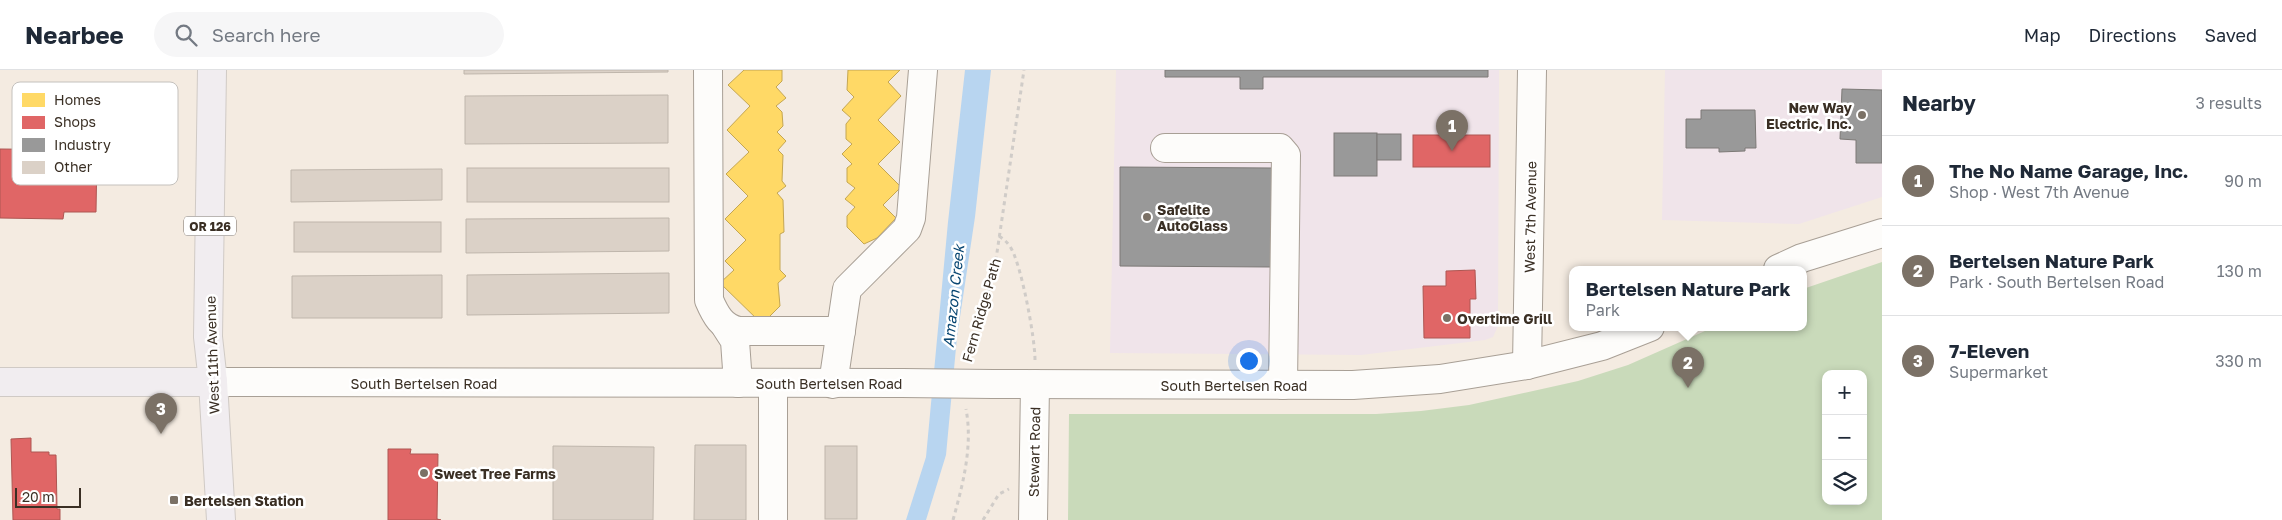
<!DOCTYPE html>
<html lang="en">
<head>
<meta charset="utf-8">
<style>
	:root { --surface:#fff; --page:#f6f6f7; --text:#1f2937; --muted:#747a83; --line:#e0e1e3; --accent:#7b7166 }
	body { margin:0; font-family:"Golos Text",sans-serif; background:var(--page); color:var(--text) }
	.controls { position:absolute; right:15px; bottom:15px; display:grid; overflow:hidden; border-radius:10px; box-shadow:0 2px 8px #0003 }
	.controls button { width:45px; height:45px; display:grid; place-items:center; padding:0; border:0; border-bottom:1px solid var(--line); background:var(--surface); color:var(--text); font:25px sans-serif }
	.scale { position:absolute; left:15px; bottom:12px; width:66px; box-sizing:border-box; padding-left:5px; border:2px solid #3a2f24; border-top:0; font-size:14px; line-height:18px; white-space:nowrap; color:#3a2f24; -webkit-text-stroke:4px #fff; paint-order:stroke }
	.you { position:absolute; left:1248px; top:290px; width:18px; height:18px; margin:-12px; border:4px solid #fff; border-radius:50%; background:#1a73e8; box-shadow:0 0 0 8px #1a73e833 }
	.badge { display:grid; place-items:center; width:32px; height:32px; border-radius:50%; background:var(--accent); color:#fff; font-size:16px; font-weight:700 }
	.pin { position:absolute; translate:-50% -41px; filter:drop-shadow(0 1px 2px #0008) }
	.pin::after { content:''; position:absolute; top:26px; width:18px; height:15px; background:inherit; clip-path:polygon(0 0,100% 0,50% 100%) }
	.popup { position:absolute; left:1569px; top:196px; width:238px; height:65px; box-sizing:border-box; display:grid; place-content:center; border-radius:10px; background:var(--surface); filter:drop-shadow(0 1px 4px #0005); font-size:16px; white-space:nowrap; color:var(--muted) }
	.popup b { font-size:19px; color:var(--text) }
	.popup::after { content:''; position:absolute; left:50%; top:100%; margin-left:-10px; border:10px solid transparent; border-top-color:var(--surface) }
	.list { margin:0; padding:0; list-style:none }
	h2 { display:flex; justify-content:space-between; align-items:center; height:65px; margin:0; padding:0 20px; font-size:21px }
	h2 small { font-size:16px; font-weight:400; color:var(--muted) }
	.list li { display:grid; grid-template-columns:32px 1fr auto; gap:15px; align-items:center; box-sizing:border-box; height:90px; padding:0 20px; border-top:1px solid var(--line) }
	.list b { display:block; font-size:19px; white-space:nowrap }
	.list p { margin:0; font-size:16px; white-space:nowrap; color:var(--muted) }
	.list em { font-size:16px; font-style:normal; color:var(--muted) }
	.icon { flex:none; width:28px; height:28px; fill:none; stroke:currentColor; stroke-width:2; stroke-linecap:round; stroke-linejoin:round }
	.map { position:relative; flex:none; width:1882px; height:450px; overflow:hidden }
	header { display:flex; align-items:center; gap:30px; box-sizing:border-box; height:70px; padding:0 25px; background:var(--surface); border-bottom:1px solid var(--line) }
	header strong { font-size:24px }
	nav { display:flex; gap:28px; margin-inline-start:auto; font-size:18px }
	.search { width:350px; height:45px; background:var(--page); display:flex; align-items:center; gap:12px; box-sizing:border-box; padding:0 18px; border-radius:28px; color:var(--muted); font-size:19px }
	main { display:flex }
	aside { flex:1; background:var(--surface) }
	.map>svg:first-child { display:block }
	.industrial { fill:#f0e4ea }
	.green { fill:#c9daba; fill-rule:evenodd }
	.water { fill:#b8d5f0 }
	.homes { fill:#ffd966; stroke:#c4a652 }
	.shops { fill:#e06666; stroke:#ae5652 }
	.industry { fill:#999; stroke:#7c7976 }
	.building { fill:#dbd1c7; stroke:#bfb6ac }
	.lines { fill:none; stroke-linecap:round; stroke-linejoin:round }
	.minor-casing { stroke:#a89f95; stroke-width:30 }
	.major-casing { stroke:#d0cac5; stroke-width:30 }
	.path { stroke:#d0ccc8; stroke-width:3; stroke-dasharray:4 4; stroke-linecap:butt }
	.minor { stroke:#fdfcfa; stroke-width:28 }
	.major { stroke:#f1edf0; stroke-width:28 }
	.minor-bridge-casing { stroke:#a89f95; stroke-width:30; stroke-linecap:butt }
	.minor-bridge { stroke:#fdfcfa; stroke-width:28 }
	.poi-dot { fill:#7b7166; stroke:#fff; stroke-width:2 }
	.labels { text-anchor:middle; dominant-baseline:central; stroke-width:5; stroke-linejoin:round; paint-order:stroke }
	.shield { fill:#fff; stroke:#756d66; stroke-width:1 }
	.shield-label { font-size:12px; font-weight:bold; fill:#3a2f24 }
	.poi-label { font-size:14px; font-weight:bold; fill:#3a2f24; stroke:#fff; text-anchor:start }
	.street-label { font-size:14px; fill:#3a2f24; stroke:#fff }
	.water-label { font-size:15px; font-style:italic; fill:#084672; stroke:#fff }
	.key { fill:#fff; stroke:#c4c1bd; stroke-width:1 }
	.key-label { font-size:14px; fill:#3a2f24 }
</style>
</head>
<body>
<header>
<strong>Nearbee</strong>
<div class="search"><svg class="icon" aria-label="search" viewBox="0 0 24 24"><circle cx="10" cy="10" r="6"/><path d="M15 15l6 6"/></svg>Search here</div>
<nav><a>Map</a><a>Directions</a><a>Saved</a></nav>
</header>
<main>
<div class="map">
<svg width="1882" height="450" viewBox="0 0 1882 450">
	<rect width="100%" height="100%" fill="#f4ebe1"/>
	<!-- industrial -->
	<g class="industrial">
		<polygon points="1116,0 1499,0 1498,256 1493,267 1485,270 1361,285 1110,283"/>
		<polygon points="1665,0 1882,0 1882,127 1799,154 1662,150"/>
	</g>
	<!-- green -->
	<path class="green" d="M1882,192V450H1068L1069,344H1376L1421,341L1469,335L1578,311L1628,295L1714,257H1803V219ZM1826,304H1863V431H1826Z"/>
	<!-- water -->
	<polygon class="water" points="965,0 991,0 975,147 957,267 946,385 926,450 906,450 926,387 948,152"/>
	<!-- homes -->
	<g class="homes">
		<polygon points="744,0 782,0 782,11 776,17 786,28 776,36 782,42 783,56 777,62 786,71 778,80 783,85 782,111 786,116 777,123 783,130 784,162 780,164 780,200 786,206 778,213 780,236 762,254 720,213 734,200 725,191 746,170 725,149 748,126 726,104 749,82 727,60 750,36 728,15"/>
		<polygon points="848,0 900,0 888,12 901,26 878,50 900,72 878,94 901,117 883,135 896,148 877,168 864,174 847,157 847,146 855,137 845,129 855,118 847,112 847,98 852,94 842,84 852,74 846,69 846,54 851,48 842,40 854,27 847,20"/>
	</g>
	<!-- shops -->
	<g class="shops">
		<rect x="1413" y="65" width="77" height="32"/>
		<polygon points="0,79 97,80 96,142 64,142 63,149 0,148"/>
		<polygon points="1475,200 1476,229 1470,229 1470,268 1424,268 1423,216 1446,216 1446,201"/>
		<polygon points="31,368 31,382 49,382 49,385 56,385 57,439 60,439 60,450 13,450 11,369"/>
		<polygon points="388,379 411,379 410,384 438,384 437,449 441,450 388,450"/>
	</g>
	<!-- industry -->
	<g class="industry">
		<polygon points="1165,0 1488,0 1488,7 1263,7 1263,19 1240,19 1240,7 1165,7"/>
		<polygon points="1842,19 1882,20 1882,93 1856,93 1856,70 1840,69"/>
		<polygon points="1701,40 1755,40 1756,78 1745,78 1745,81 1719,82 1719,78 1686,78 1686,49 1701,49"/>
		<rect x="1334" y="63" width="43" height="43"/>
		<rect x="1377" y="64" width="24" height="26"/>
		<polygon points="1120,97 1272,98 1271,197 1120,196"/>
	</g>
	<!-- building -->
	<g class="building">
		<polygon points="464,0 668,0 668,2 464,4"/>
		<polygon points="668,25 668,73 465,74 465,26"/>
		<rect x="467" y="98" width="202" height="34"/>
		<polygon points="442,99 442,130 291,132 291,100"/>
		<polygon points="669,148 669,181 466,183 466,149"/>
		<rect x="294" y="152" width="147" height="30"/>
		<polygon points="669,203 669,243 467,245 467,205"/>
		<polygon points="442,205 442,248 292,248 292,206"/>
		<polygon points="695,375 746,375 746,450 694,450"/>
		<polygon points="553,376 654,377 653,450 553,450"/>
		<rect x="825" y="376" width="32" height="73"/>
	</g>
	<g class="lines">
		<!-- minor casing -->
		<g class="minor-casing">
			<g id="minor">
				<path d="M708,0L709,230C715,244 722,258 739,261H841"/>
				<polyline points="1165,78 1280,78 1286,85 1283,315"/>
				<polyline points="1778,199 1802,188 1882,163"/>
				<polyline points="726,257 735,271 738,313"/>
				<polyline points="1527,295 1532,0"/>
				<polyline points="213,312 902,313"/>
				<polyline points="833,314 847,219 907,159 911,148 923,0"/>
				<polyline points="993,314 1353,315 1440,309 1527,295 1602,276 1650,257"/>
				<polyline points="773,450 773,314"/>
				<polyline points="1033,450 1035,314"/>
			</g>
		</g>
		<!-- major casing -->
		<g class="major-casing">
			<g id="major">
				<polyline points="212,0 208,267 213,312 221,450"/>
				<polyline points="0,312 213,312"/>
			</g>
		</g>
		<!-- path -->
		<g class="path">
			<path d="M999,166C1005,170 1009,174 1012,180C1022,199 1035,268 1035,290"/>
			<polyline points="966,290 980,253 995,196 1024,0"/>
			<path d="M953,450C963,414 973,376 966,339"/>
			<polyline points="983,450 999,424 1009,419"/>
		</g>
		<!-- minor -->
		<use href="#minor" class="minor"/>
		<!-- major -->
		<use href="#major" class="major"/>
		<!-- minor-bridge casing -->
		<g class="minor-bridge-casing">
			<polyline id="minor-bridge" points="902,313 993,314"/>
		</g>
		<!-- minor-bridge -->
		<use href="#minor-bridge" class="minor-bridge"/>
	</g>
	<!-- markers -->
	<g class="poi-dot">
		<circle cx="1862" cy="45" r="5"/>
		<circle cx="1147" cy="147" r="5"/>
		<circle cx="1447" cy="248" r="5"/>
		<circle cx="424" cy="403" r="5"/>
		<rect x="169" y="425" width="10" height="10" rx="2.5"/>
	</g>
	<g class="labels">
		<!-- shield labels -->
		<rect class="shield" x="184" y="146.5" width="52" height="19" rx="4"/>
		<g class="shield-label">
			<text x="210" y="156">OR 126</text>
		</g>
		<!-- poi labels -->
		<g class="poi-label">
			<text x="1852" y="37" text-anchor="end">New Way<tspan x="1852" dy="16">Electric, Inc.</tspan></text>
			<text x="1157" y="139">Safelite<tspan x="1157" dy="16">AutoGlass</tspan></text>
			<text x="1457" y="248">Overtime Grill</text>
			<text x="434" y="403">Sweet Tree Farms</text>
			<text x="184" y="430">Bertelsen Station</text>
		</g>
		<!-- street labels -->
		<g class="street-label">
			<text transform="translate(1530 147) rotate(-89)">West 7th Avenue</text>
			<text transform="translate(981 240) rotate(-74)">Fern Ridge Path</text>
			<text transform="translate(212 285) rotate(-92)">West 11th Avenue</text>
			<text x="424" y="313">South Bertelsen Road</text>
			<text x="829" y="313">South Bertelsen Road</text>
			<text x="1234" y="315">South Bertelsen Road</text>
			<text transform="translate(1034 382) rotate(-89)">Stewart Road</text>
		</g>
		<!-- water labels -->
		<g class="water-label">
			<text transform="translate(953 226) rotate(-84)">Amazon Creek</text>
		</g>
	</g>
	<!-- legend -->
	<rect x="12" y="12" width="166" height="103" rx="8" class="key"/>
	<rect x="22" y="23" width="23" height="14" fill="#ffd966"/>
	<rect x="22" y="46" width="23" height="13" fill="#e06666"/>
	<rect x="22" y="68" width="23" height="14" fill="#999"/>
	<rect x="22" y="91" width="23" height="13" fill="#dbd1c7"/>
	<g class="key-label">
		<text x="54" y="35">Homes</text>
		<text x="54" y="57">Shops</text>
		<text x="54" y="80">Industry</text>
		<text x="54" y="102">Other</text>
	</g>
</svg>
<div class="controls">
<button>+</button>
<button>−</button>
<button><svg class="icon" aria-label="layers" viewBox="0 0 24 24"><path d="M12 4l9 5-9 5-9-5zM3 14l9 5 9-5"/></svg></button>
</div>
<div class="scale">20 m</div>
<div class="you"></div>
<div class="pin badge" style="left:1452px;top:81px">1</div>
<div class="pin badge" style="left:1688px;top:318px">2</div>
<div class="popup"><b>Bertelsen Nature Park</b>Park</div>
<div class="pin badge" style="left:161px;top:364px">3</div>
</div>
<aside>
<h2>Nearby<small>3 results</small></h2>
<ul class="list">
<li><span class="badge">1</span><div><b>The No Name Garage, Inc.</b><p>Shop · West 7th Avenue</p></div><em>90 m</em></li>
<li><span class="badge">2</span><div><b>Bertelsen Nature Park</b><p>Park · South Bertelsen Road</p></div><em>130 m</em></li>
<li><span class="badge">3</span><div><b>7-Eleven</b><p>Supermarket</p></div><em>330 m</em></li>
</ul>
</aside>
</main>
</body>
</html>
